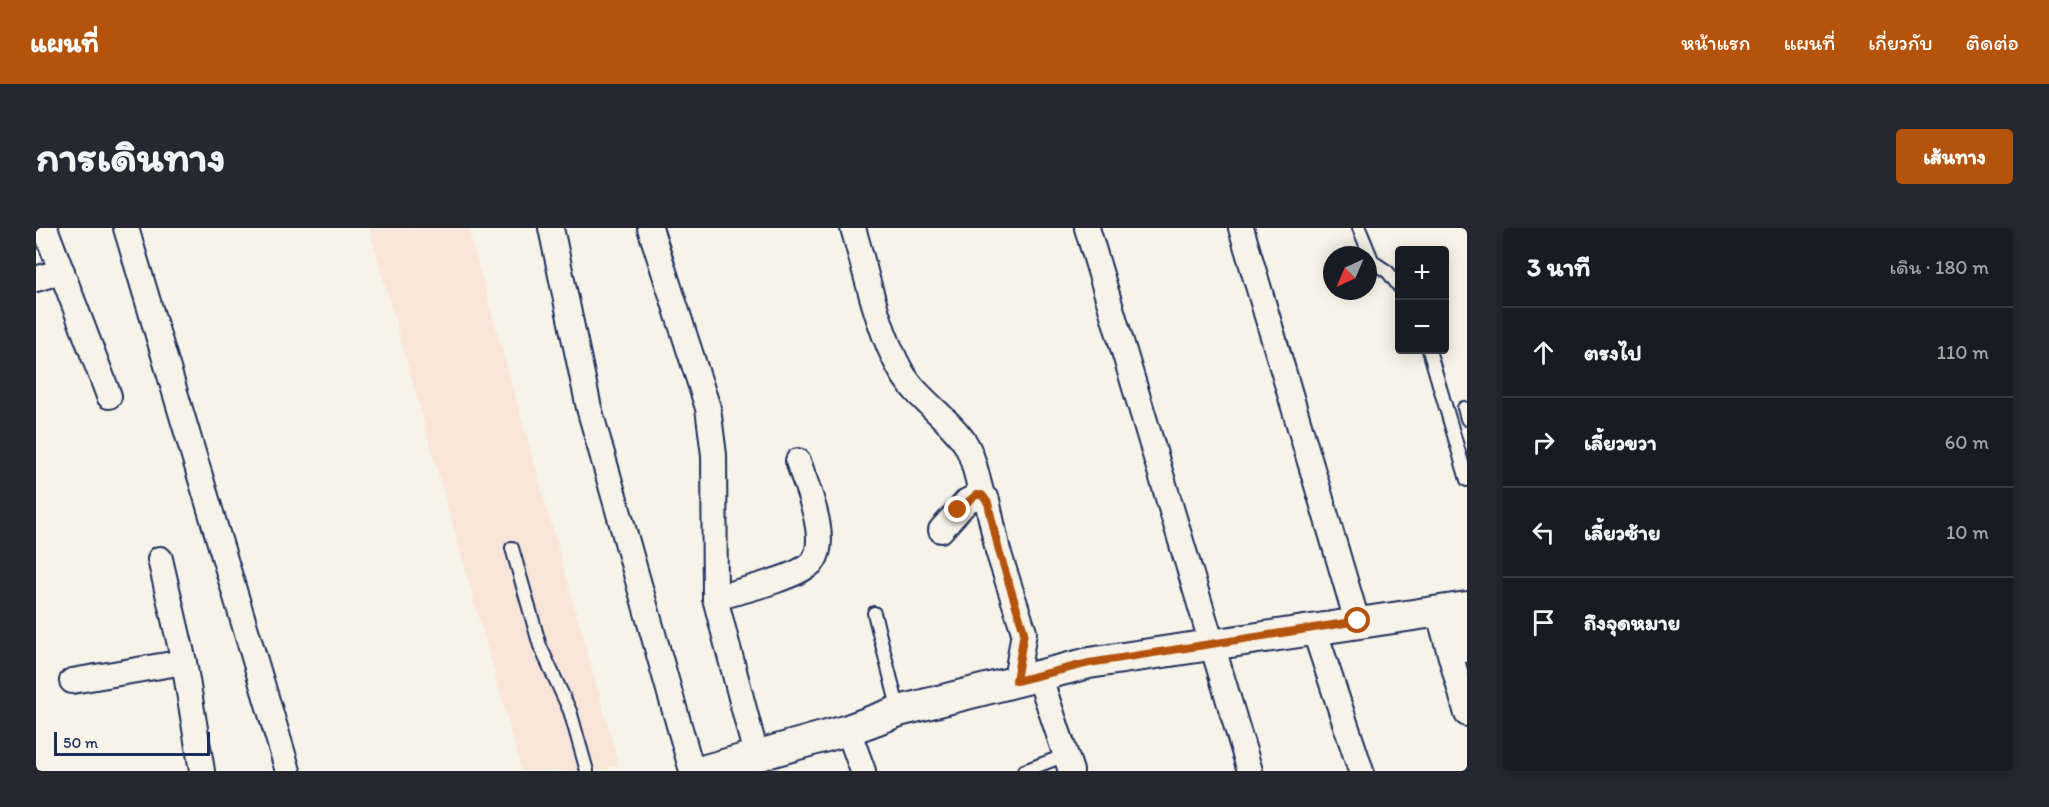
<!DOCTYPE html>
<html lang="th">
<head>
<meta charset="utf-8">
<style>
	:root { --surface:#171b24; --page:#242831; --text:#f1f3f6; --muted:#9ea1a6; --line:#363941; --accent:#b45309 }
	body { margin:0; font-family:Itim,"Playpen Sans Thai",sans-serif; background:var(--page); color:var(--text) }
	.controls { position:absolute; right:18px; top:18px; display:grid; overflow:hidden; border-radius:6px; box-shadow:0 3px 15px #0003 }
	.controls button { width:54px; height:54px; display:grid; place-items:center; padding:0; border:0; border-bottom:2px solid var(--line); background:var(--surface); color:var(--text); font:30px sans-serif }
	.compass { position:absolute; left:1287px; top:18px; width:54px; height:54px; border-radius:50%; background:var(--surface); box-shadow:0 3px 15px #0003; rotate:224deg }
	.scale { position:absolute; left:18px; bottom:15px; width:156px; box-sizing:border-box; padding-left:6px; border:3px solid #1b2f5e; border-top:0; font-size:16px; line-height:21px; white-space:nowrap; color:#1b2f5e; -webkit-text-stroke:4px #f7f3e8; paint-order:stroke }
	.stop { position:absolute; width:18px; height:18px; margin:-14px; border:4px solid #b45309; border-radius:50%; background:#fff }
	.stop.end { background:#b45309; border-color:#fff; box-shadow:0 2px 6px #0008 }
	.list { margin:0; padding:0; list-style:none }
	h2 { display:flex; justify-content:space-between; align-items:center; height:78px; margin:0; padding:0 24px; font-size:26px }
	h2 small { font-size:20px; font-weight:400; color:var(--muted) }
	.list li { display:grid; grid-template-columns:39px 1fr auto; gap:18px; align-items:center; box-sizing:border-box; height:90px; padding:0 24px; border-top:2px solid var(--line) }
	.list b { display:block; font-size:22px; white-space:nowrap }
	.list em { font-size:20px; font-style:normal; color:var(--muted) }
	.icon { flex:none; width:33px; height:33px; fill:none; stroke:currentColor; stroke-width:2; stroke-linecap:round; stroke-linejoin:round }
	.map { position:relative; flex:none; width:1431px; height:543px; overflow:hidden; border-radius:6px }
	header { display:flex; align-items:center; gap:36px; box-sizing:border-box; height:84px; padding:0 30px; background:var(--accent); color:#fff }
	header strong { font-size:28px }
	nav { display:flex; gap:33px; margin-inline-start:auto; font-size:21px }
	.intro { display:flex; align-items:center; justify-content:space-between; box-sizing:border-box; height:144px; padding:0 36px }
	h1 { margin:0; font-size:42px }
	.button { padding:15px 27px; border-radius:6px; background:var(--accent); color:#fff; font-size:21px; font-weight:700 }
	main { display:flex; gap:36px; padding:0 36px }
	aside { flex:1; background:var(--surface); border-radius:6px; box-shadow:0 3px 15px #0003 }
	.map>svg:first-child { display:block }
	.built { fill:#f9e4da }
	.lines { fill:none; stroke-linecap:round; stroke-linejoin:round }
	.service-casing { stroke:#1b2f5e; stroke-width:16 }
	.minor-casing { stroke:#1b2f5e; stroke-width:28 }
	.tertiary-casing { stroke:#1b2f5e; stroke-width:34 }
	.service { stroke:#f7f3e8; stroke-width:12 }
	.minor { stroke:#f7f3e8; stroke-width:24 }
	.tertiary { stroke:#f7f3e8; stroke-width:30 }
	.route { stroke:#b45309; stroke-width:8 }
</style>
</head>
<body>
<header>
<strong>แผนที่</strong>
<nav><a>หน้าแรก</a><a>แผนที่</a><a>เกี่ยวกับ</a><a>ติดต่อ</a></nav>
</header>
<div class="intro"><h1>การเดินทาง</h1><a class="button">เส้นทาง</a></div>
<main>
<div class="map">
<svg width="1431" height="543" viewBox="0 0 1431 543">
	<rect width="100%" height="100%" fill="#f7f3e8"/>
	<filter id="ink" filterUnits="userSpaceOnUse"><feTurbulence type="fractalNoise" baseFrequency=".0167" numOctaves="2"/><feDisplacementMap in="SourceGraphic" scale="12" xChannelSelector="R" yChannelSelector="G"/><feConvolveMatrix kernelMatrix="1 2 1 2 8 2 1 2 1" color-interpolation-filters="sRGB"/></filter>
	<g filter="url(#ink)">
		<!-- built -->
		<polygon class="built" points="333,0 432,0 583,537 560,543 486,543"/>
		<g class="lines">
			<!-- service casing -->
			<g class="service-casing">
				<g id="service">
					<polyline points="1323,0 1337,34 1352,44 1364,60"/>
					<polyline points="1393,122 1431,252"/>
					<polyline points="1428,180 1431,191"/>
					<polyline points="476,320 504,418 534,483 551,543"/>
					<polyline points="838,385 863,483"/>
					<polyline points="988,543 1030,527"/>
				</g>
			</g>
			<!-- minor casing -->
			<g class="minor-casing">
				<g id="minor">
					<polyline points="9,0 73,168"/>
					<polyline points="90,0 252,543"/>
					<polyline points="515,0 553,180 656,543"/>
					<polyline points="614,0 672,180 678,227 679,370 720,527"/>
					<path d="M817,0C831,47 841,100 865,143C881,171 911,188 929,215C938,229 941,251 946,267"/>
					<polyline points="1051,0 1214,543"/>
					<polyline points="1205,0 1321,393"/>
					<polyline points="0,51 26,43"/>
					<polyline points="905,302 931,273 943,267 951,272 962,323 988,404 980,453"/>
					<polyline points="124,331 148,434 166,543"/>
					<path d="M679,370C698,365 768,348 778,332C793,309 770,257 762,233"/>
					<polyline points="1418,381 1431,422"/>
					<polyline points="1402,383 1431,486"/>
					<polyline points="1278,401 1325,543"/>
					<polyline points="1003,447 1035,543"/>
					<polyline points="36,453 148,434"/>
					<polyline points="812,502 827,543"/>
				</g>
			</g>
			<!-- tertiary casing -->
			<g class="tertiary-casing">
				<polyline id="tertiary" points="666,543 812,502 863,483 1053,435 1431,379"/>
			</g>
			<!-- service -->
			<use href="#service" class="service"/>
			<!-- minor -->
			<use href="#minor" class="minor"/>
			<!-- tertiary -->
			<use href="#tertiary" class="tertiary"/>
		</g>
	</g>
	<g class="lines" filter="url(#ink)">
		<!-- route -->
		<polyline class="route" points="922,282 940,267 946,267 952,275 963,323 988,404 980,453 1053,435 1322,393"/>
	</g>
</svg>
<div class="controls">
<button>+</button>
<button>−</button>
</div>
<svg class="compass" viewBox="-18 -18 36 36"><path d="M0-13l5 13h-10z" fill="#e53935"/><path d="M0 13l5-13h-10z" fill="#9ea1a6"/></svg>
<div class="scale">50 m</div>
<div class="stop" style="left:1322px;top:393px"></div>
<div class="stop end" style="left:922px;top:282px"></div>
</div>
<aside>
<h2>3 นาที<small>เดิน · 180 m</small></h2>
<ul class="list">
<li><svg class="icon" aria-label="ahead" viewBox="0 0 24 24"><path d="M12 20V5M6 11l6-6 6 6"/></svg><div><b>ตรงไป</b></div><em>110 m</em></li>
<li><svg class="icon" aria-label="right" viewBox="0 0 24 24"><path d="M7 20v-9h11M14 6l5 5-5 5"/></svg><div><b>เลี้ยวขวา</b></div><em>60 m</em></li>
<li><svg class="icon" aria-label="left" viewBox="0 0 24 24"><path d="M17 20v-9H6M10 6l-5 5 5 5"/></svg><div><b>เลี้ยวซ้าย</b></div><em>10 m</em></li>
<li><svg class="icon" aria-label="arrive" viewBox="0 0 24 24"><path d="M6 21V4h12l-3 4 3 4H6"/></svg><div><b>ถึงจุดหมาย</b></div></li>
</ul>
</aside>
</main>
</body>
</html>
